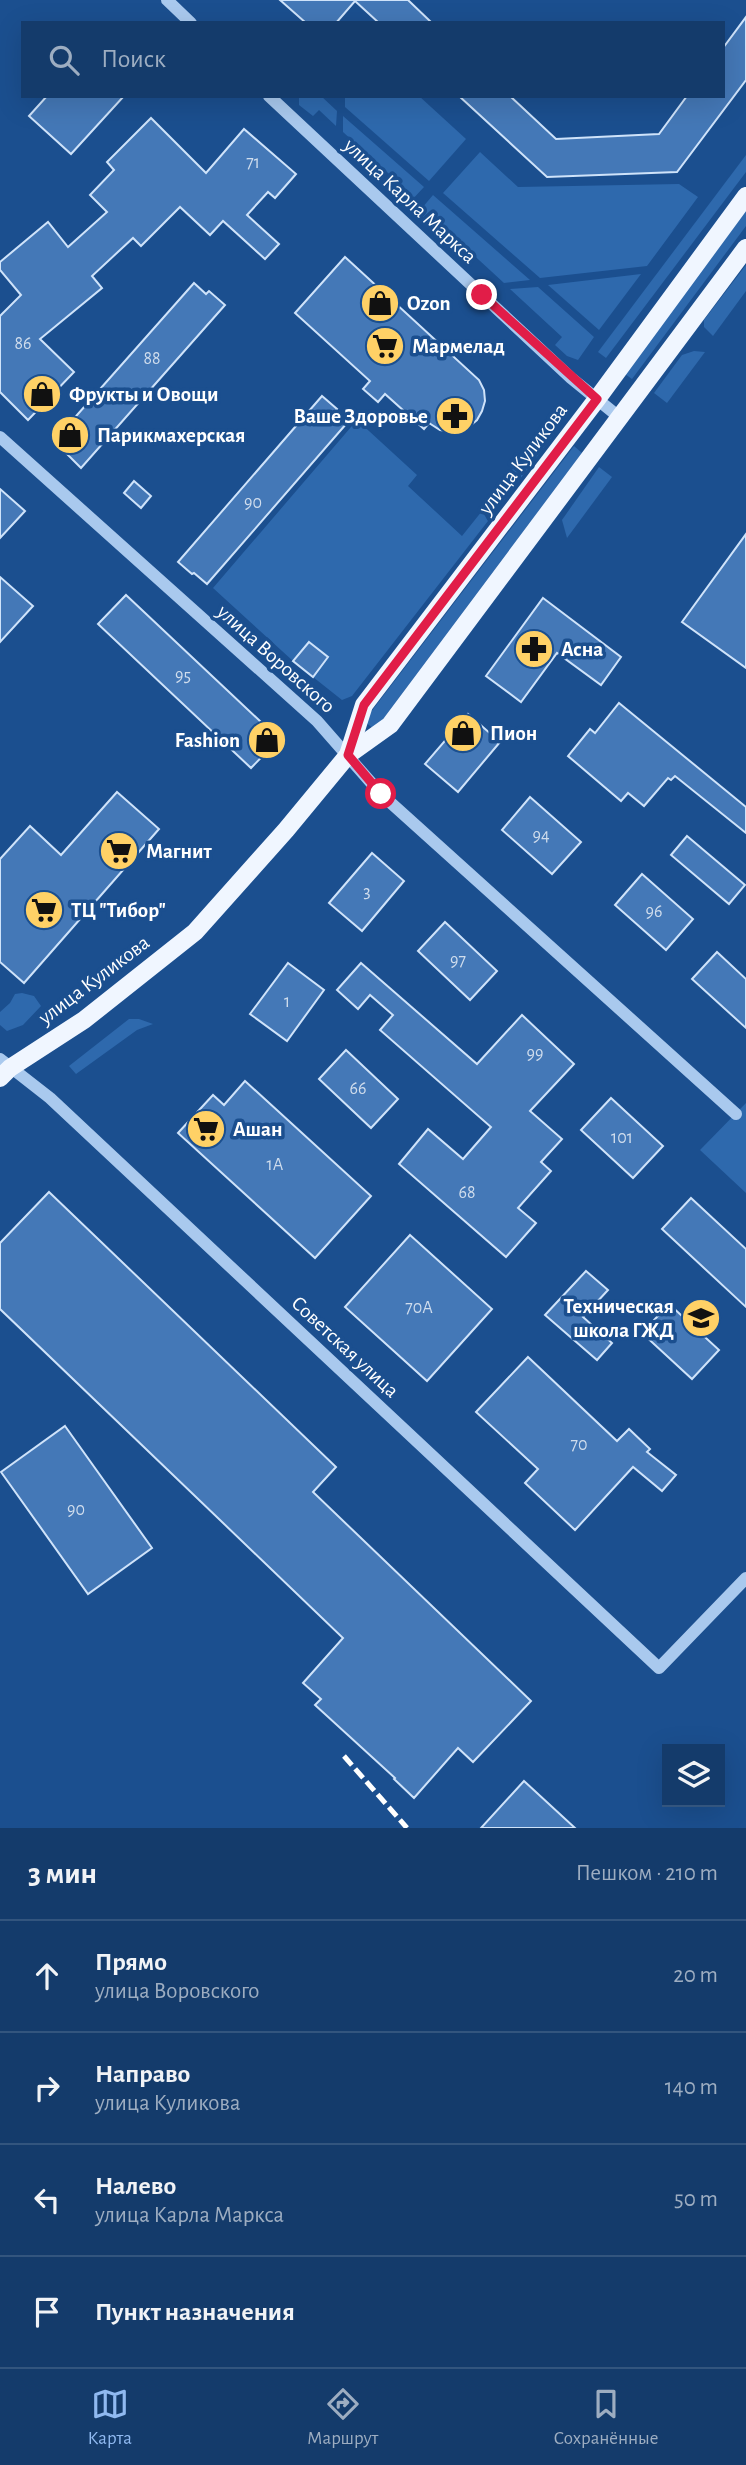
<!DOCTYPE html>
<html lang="ru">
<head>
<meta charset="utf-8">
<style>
	:root { --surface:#143b6b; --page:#1d4271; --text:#f1f3f6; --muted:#9dadc1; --line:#33557e; --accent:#90b9f0 }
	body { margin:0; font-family:"Alegreya Sans",sans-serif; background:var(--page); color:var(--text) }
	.controls { position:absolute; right:21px; bottom:21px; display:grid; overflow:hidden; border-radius:0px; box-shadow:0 7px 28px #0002 }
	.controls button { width:63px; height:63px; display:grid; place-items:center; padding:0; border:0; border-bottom:2px solid var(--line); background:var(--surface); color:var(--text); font:35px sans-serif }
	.stop { position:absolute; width:21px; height:21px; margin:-16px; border:5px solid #e11d48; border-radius:50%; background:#fff }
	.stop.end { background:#e11d48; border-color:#fff; box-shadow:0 2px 7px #0008 }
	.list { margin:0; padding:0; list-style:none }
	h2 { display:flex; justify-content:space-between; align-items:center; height:91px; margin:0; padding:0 28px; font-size:30px }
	h2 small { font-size:23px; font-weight:400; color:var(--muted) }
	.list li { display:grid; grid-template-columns:46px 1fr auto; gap:21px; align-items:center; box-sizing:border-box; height:112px; padding:0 28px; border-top:2px solid var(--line) }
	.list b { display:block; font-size:26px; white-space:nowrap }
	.list p { margin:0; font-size:23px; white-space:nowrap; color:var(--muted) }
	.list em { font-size:23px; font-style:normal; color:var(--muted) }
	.icon { flex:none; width:38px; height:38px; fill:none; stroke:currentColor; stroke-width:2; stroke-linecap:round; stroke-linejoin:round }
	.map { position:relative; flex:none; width:746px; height:1828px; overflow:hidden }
	.search { position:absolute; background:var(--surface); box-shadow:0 7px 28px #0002; left:21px; right:21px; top:21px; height:77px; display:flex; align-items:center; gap:18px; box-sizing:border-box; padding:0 24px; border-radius:0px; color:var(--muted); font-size:26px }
	.sheet { height:539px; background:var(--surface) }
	nav { display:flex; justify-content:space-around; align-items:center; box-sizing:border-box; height:98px; border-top:2px solid var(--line); background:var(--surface); font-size:19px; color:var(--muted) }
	nav a { display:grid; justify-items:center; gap:4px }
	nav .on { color:var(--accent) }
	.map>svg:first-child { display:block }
	.green { fill:#2e69ad }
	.building { fill:#4478b7; stroke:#cfe3fa; stroke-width:2 }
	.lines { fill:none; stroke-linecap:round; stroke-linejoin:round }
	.minor { stroke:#a9c9ee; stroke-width:12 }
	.major { stroke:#f0f6ff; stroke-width:18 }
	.rail { stroke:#fff; stroke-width:5; stroke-dasharray:12 5; stroke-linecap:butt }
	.route { stroke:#e11d48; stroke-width:9 }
	.labels { text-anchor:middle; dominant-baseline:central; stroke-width:7; stroke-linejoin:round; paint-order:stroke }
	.number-label { font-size:18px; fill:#d0dded }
	.street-label { font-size:21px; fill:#fff; stroke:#1b4f8f }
	.poi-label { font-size:21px; font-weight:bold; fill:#fff; stroke:#1b4f8f; text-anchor:start }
</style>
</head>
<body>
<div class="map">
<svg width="746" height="1828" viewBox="0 0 746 1828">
	<rect width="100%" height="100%" fill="#1b4f8f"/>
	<!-- green -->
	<g class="green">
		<polygon points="299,96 321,96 337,111 336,126 319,110 313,116 299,105"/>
		<polygon points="345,96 419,96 466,139 429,181 345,107"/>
		<polygon points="343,116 424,187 410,202 400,203 409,192 343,132"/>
		<polygon points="480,152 518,187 679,184 698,197 647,266 540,278 443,193"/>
		<polygon points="746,155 746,172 606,358 598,352"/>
		<polygon points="433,195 530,280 504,283 429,214 420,222 416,215"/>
		<polygon points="746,211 746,226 632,379 625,374"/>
		<polygon points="746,265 746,291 713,336 704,327 704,320"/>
		<polygon points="641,274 599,330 548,285"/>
		<polygon points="538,287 594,337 578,360 567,356 555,345 562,337 510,289"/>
		<polygon points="694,351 705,352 667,403 654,393 682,355"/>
		<polygon points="357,420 417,475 408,486 462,536 482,511 488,521 352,696 342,700 313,677 328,657 309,642 293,661 213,588"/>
		<polygon points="544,427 554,434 502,503 492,497"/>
		<polygon points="574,446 582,453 375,730 364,721"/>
		<polygon points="599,467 612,477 567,538 562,520"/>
		<polygon points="22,993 34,996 41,1006 23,1025 7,1031 0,1025 0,1012 10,1003 15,994"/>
		<polygon points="129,1019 139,1019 153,1024 137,1030 76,1074 69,1066"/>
		<polygon points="746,1103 746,1193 700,1150"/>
	</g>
	<!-- building -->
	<g class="building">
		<polygon points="280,0 408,0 432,23 379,23 355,1 336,23 306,23"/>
		<polygon points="746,17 746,80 677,172 547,177 459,96 510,96 556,139 659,134 687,96 723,96 723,48"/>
		<polygon points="47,96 124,96 71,154 29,116"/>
		<polygon points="151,118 206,173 244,129 296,174 275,198 268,192 247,215 279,244 265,259 223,221 210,235 180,207 141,246 133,238 92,276 102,288 40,339 74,372 28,420 0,392 0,316 21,295 0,270 0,262 48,222 68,247 107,212 90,195 114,170 107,162"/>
		<polygon points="345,257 479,380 484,390 485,401 482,411 477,420 466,429 453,432 440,430 429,423 424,429 385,394 378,402 363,389 370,381 295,313"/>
		<polygon points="194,283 206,294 209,291 225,305 81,468 54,441"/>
		<polygon points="322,396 337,409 335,412 347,423 207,584 194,573 192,574 178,562"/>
		<polygon points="134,481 151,496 141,508 124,493"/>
		<polygon points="0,489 25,511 0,538"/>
		<polygon points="746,534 746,668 682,622"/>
		<polygon points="0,577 33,606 0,642"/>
		<polygon points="126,595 279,739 251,768 98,624"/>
		<polygon points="543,598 621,657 601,685 557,653 521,702 486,676"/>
		<polygon points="309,642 328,657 313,677 293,661"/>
		<polygon points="619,703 746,807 746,833 675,776 671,780 668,778 644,806 628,793 621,801 568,756 590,729 595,733"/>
		<polygon points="468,714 500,742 458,792 425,764"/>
		<polygon points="117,792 159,829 24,983 0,962 0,859 30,826 61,855"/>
		<polygon points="530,797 581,842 552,874 502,830"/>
		<polygon points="687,836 745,885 729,904 671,855"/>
		<polygon points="372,853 404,881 362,931 329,903"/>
		<polygon points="642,874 693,919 666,950 615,905"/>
		<polygon points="445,922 497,971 470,1000 418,951"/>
		<polygon points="717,952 746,979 746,1028 692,979"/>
		<polygon points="288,963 324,990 287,1041 250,1014"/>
		<polygon points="361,963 477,1064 522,1015 574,1064 530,1111 562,1139 541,1162 551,1171 518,1208 536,1223 506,1257 399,1164 428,1129 463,1159 491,1127 380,1030 393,1015 370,995 358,1009 337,990"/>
		<polygon points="346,1050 398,1099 371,1128 319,1079"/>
		<polygon points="245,1081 371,1196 315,1258 178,1133 213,1095 224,1105"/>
		<polygon points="611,1098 663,1146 633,1178 581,1130"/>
		<polygon points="49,1192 336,1467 313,1492 531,1701 473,1762 458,1748 414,1798 394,1779 395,1778 315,1705 321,1699 303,1683 343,1638 0,1309 0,1243"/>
		<polygon points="691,1198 746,1249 746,1307 662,1229"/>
		<polygon points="410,1235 492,1309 427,1381 345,1307"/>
		<polygon points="586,1271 608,1290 583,1317 612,1343 597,1360 545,1315"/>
		<polygon points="669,1304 719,1350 692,1379 642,1333"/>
		<polygon points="528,1357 617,1441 629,1429 650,1449 647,1452 676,1475 662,1491 633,1467 575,1530 525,1483 538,1469 476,1412"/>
		<polygon points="65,1426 152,1548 88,1594 1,1472"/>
		<polygon points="524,1781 575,1828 481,1828"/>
	</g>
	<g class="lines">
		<!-- minor -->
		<g class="minor">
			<polyline points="167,0 191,23"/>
			<polyline points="269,96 571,378 619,417"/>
			<polyline points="0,437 317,721 381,794 736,1114"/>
			<polyline points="0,1059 50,1098 659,1668 746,1578"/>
		</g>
		<!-- major -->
		<g class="major">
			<polyline points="348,755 364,705 597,399 746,196"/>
			<polyline points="0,1078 10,1068 84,1020 195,932 286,830 348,755 390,725 746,248"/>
		</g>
		<!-- rail -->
		<polyline class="rail" points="344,1756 407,1828"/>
	</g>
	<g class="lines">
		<!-- route -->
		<polyline class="route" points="381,794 348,755 364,705 597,399 482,295"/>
	</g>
	<!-- icons -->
	<defs>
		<g id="shop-disc" transform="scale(2.0125)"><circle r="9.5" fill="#ffd166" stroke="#1b4f8f"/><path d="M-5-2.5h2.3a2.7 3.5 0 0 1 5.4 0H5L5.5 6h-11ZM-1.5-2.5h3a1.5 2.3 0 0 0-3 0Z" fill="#111"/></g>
		<g id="supermarket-disc" transform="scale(2.0125)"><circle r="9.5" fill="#ffd166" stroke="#1b4f8f"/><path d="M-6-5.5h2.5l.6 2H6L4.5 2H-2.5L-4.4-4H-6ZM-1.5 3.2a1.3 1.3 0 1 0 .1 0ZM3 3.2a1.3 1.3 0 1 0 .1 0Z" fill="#111"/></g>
		<g id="pharmacy-disc" transform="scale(2.0125)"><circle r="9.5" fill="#ffd166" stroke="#1b4f8f"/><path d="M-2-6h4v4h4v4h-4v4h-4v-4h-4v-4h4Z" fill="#111"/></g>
		<g id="university-disc" transform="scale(2.0125)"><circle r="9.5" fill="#ffd166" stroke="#1b4f8f"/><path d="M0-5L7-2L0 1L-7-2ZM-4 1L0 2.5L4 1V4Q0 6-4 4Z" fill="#111"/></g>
	</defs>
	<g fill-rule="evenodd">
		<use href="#shop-disc" x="380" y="303"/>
		<use href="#supermarket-disc" x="385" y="346"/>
		<use href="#shop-disc" x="42" y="394"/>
		<use href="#pharmacy-disc" x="455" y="416"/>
		<use href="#shop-disc" x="70" y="435"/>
		<use href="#pharmacy-disc" x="534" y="649"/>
		<use href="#shop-disc" x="463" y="733"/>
		<use href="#shop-disc" x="267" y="740"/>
		<use href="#supermarket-disc" x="119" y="851"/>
		<use href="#supermarket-disc" x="44" y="910"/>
		<use href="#supermarket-disc" x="206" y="1129"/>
		<use href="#university-disc" x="701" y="1318"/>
	</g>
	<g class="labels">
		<!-- number labels -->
		<g class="number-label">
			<text x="253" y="163">71</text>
			<text x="23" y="344">86</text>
			<text x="152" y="359">88</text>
			<text x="253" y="503">90</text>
			<text x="183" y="676">95</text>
			<text x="541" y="836">94</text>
			<text x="367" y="892">3</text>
			<text x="654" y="912">96</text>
			<text x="458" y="961">97</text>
			<text x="287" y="1002">1</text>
			<text x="535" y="1054">99</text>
			<text x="358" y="1089">66</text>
			<text x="622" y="1138">101</text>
			<text x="275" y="1165">1А</text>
			<text x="467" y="1193">68</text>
			<text x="419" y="1308">70А</text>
			<text x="579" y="1445">70</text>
			<text x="76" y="1510">90</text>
		</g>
		<!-- street labels -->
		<g class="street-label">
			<text transform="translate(410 201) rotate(43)">улица Карла Маркса</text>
			<text transform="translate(523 459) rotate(-53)">улица Куликова</text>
			<text transform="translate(276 659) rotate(42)">улица Воровского</text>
			<text transform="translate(94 980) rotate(-37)">улица Куликова</text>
			<text transform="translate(345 1347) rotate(43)">Советская улица</text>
		</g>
		<!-- poi labels -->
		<g class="poi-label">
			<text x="407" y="303">Ozon</text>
			<text x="412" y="346">Мармелад</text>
			<text x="69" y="394">Фрукты и Овощи</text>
			<text x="428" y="416" text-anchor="end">Ваше Здоровье</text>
			<text x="97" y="435">Парикмахерская</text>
			<text x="561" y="649">Асна</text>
			<text x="490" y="733">Пион</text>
			<text x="240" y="740" text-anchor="end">Fashion</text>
			<text x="146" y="851">Магнит</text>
			<text x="71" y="910">ТЦ "Тибор"</text>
			<text x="233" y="1129">Ашан</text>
			<text x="674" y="1306" text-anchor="end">Техническая<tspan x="674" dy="24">школа ГЖД</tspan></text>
		</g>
	</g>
</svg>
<div class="controls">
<button><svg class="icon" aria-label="layers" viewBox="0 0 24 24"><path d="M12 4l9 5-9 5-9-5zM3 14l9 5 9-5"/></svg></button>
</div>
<div class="stop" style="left:381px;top:794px"></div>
<div class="stop end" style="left:482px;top:295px"></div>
<div class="search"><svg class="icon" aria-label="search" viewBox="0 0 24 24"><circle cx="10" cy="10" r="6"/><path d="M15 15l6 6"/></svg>Поиск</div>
</div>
<section class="sheet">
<h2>3 мин<small>Пешком · 210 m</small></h2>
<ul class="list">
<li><svg class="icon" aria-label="ahead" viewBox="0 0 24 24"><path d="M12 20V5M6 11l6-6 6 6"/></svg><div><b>Прямо</b><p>улица Воровского</p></div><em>20 m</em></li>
<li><svg class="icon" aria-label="right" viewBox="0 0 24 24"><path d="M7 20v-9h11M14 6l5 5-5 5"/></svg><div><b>Направо</b><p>улица Куликова</p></div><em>140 m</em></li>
<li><svg class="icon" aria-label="left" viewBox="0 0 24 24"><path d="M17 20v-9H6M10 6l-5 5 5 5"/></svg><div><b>Налево</b><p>улица Карла Маркса</p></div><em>50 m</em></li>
<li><svg class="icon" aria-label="arrive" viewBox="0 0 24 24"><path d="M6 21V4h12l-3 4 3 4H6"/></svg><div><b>Пункт назначения</b></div></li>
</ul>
</section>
<nav>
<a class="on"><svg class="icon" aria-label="map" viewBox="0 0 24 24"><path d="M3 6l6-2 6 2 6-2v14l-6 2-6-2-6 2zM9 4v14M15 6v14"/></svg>Карта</a>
<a><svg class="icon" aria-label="directions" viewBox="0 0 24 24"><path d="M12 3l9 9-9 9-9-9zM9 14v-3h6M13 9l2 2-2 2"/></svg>Маршрут</a>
<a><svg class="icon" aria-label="saved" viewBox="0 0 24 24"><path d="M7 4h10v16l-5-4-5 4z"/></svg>Сохранённые</a>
</nav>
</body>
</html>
